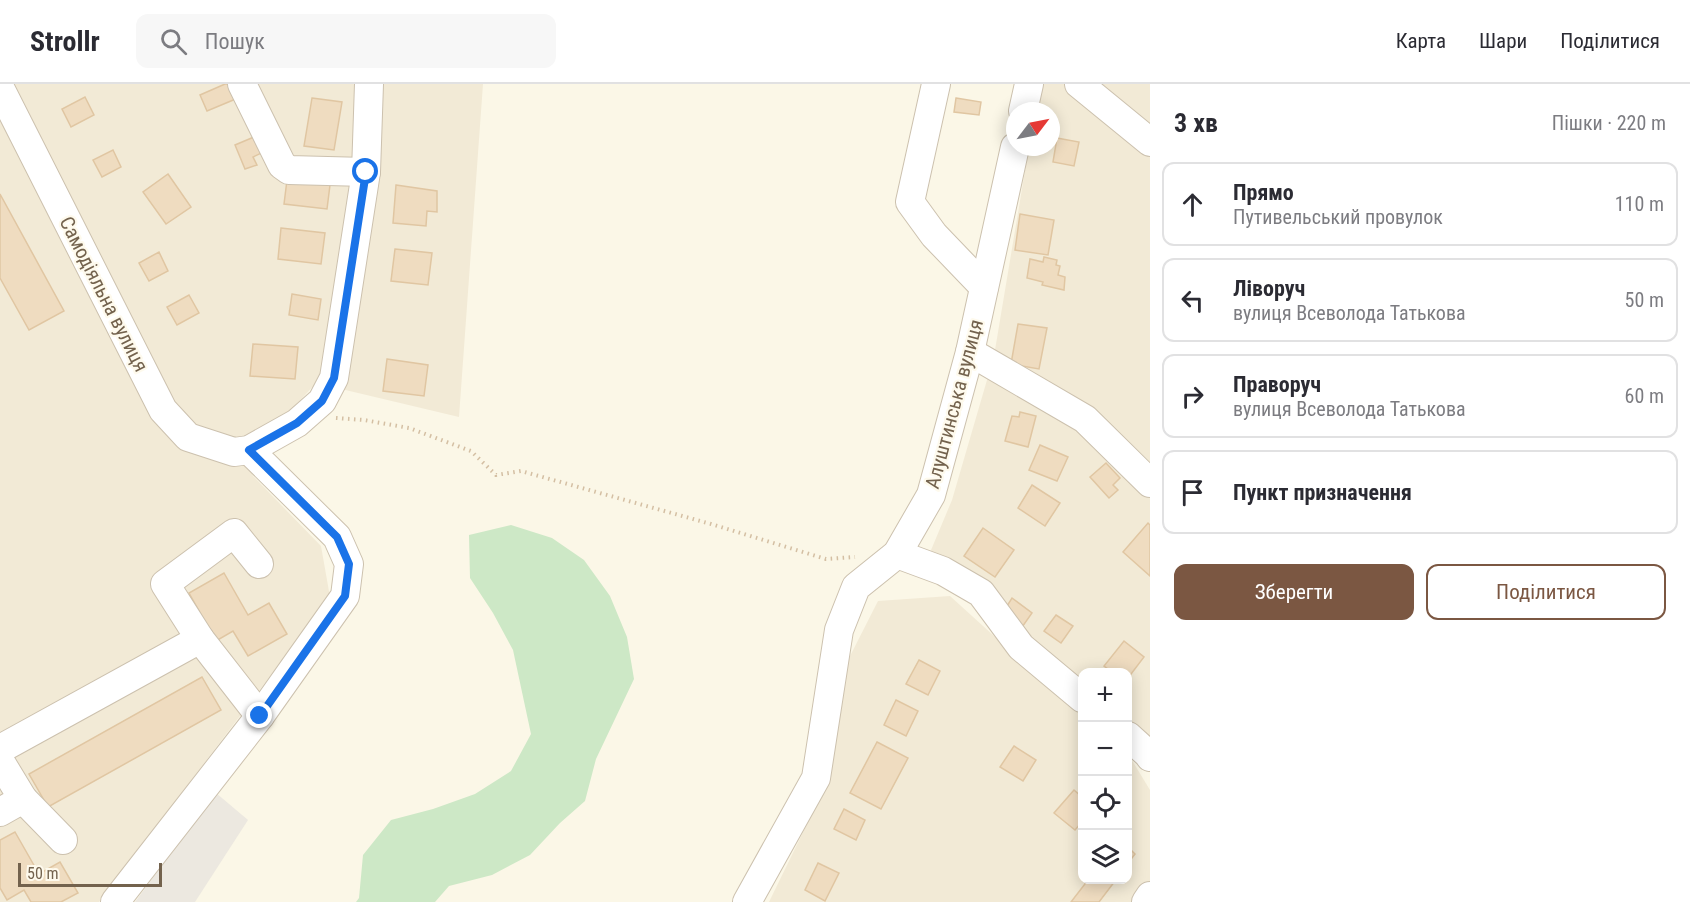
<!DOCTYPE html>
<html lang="uk">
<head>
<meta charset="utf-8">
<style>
	:root { --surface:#fff; --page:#f7f7f7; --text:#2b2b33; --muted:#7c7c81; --line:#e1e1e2; --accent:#7b5742 }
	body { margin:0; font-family:"Roboto Condensed",sans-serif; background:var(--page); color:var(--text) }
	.controls { position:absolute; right:18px; bottom:18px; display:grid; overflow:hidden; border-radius:12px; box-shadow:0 3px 15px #0003 }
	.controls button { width:54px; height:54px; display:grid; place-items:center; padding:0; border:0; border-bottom:2px solid var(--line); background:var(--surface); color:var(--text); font:30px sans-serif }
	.compass { position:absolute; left:1006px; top:18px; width:54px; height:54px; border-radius:50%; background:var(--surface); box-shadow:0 3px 15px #0003; rotate:58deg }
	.scale { position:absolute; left:18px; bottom:15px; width:144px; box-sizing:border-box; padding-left:6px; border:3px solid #73624d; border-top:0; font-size:16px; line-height:21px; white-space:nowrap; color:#73624d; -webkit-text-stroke:4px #fefaed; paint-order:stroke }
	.stop { position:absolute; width:18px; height:18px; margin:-14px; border:4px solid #1a73e8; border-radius:50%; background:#fff }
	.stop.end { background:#1a73e8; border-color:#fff; box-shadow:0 2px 6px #0008 }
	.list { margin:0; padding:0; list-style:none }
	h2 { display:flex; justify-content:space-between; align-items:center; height:78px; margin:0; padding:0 24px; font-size:26px }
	h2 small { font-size:20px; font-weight:400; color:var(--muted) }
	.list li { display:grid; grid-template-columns:39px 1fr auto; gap:18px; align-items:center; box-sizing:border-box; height:84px; margin:0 12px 12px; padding:0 12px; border:2px solid var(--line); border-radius:12px }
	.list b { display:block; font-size:22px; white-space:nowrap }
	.list p { margin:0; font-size:20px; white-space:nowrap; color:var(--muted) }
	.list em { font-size:20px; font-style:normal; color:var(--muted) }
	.actions { display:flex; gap:12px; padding:18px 24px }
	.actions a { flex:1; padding:14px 0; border:2px solid var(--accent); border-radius:12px; text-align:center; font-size:21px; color:var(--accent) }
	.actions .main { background:var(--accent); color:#fff }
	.icon { flex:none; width:33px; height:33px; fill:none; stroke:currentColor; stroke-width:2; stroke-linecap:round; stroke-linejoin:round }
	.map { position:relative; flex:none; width:1150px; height:818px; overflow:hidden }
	header { display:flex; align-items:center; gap:36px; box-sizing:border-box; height:84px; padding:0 30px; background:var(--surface); border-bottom:2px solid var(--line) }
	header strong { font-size:28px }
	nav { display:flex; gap:33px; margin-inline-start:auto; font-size:21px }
	.search { width:420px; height:54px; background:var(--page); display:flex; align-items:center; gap:15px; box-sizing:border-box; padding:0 21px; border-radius:12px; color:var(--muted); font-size:22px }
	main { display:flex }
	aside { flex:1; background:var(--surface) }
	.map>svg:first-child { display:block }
	.residential { fill:#f2ead6 }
	.industrial { fill:#ece8e0 }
	.green { fill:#cde8c6 }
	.building { fill:#efdcc0; stroke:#e0c6a2; stroke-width:1.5 }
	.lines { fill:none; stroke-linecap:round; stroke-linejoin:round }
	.minor-casing { stroke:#ccc1ae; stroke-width:30 }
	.path { stroke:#d4bfa3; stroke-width:4; stroke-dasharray:1.5 4.5; stroke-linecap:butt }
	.minor { stroke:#fff; stroke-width:28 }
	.route { stroke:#1a73e8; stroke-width:8 }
	.labels { text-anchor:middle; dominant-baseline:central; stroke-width:4.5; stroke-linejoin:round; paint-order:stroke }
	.street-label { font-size:20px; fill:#73624d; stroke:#fefaed }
</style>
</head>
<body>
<header>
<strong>Strollr</strong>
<div class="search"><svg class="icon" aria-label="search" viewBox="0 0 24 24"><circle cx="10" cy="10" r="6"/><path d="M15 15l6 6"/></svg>Пошук</div>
<nav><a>Карта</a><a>Шари</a><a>Поділитися</a></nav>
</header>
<main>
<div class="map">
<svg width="1150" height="818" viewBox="0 0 1150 818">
	<rect width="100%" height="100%" fill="#fbf7e7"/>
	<!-- residential -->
	<g class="residential">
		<polygon points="0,0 483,0 459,333 316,299 283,335 243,367 253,392 321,462 330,513 99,818 0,818"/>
		<polygon points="1040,0 1150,0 1150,666 1128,646 1128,588 1082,588 1082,606 954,492 921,490 952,416 994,272 1029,63 1051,63 1051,27 1035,27"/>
		<polygon points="950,512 1082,632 1082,796 1128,796 1128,673 1133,678 1150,706 1150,818 769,818 829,695 846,580 878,517"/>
	</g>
	<!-- industrial -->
	<polygon class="industrial" points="216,709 248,736 195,818 135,818"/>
	<!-- green -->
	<polygon class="green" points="511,441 552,454 584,476 610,512 627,553 634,595 596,675 585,717 560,739 530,771 492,791 449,802 435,818 356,818 359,814 363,771 391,736 433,725 475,710 511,687 531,650 513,566 493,529 470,494 469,451"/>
	<!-- building -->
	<g class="building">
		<polygon points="225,0 232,0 238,14 207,27 200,11"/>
		<polygon points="85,13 94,31 71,43 62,25"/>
		<polygon points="312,14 342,18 334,66 304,62"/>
		<polygon points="956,14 981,18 979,31 954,28"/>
		<polygon points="261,50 268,66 253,73 257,81 245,85 235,61"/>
		<polygon points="1057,54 1079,58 1074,82 1053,78"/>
		<polygon points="113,66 121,83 102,93 93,76"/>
		<polygon points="168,90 191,123 166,140 143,108"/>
		<polygon points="287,96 330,101 327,125 284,120"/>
		<polygon points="396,101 437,107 437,128 427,127 426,142 393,139"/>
		<polygon points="0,110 64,227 29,246 0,194"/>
		<polygon points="1020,130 1054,136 1048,171 1015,166"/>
		<polygon points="281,144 325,149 321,180 278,175"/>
		<polygon points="395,165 432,169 428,201 391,197"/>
		<polygon points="159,168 168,187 149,197 139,179"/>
		<polygon points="1044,173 1057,176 1056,181 1060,182 1058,191 1065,193 1064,206 1042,201 1043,198 1027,194 1030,175 1043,178"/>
		<polygon points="292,210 321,215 318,236 289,231"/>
		<polygon points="189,211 199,229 177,241 167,223"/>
		<polygon points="1018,240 1047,244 1039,285 1011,280"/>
		<polygon points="253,260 298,263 295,295 250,292"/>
		<polygon points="387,275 428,281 424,312 383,307"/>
		<polygon points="1020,328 1036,332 1028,363 1005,357 1012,332 1019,333"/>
		<polygon points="1040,361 1068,373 1057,397 1029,386"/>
		<polygon points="1106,379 1120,394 1113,401 1118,406 1109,414 1090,393"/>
		<polygon points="1032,401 1060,419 1045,442 1018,424"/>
		<polygon points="1148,439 1150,441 1150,492 1123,468"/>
		<polygon points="983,444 1014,466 995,493 964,472"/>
		<polygon points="224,489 248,531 269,519 287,550 248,572 233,547 216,557 189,509"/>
		<polygon points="1012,514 1032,529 1020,546 1000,533"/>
		<polygon points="1056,531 1073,542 1061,559 1044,547"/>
		<polygon points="1124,557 1144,573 1128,594 1128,588 1112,588 1104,582"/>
		<polygon points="919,576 940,587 928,611 906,600"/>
		<polygon points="202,593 221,626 48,723 29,690"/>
		<polygon points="896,616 918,627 906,652 884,641"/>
		<polygon points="877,658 908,674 881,725 850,709"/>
		<polygon points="1014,662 1036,676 1023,697 1000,683"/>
		<polygon points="1074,706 1082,713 1082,738 1075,746 1054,729"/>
		<polygon points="844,725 865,736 856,756 834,745"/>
		<polygon points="15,748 39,790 60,778 78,809 61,818 31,818 24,806 7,816 0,804 0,756"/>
		<polygon points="1128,763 1135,770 1128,779"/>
		<polygon points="818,779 839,789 825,817 805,806"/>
		<polygon points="1088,796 1113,796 1115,797 1099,818 1071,818"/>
	</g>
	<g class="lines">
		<!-- minor casing -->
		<g class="minor-casing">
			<g id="minor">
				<polyline points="242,0 282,81 289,86 366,88"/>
				<polyline points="936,0 910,118 934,151 984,203"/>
				<polyline points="1079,0 1150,58"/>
				<polyline points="0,4 163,326 188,353 234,368 249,366 297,339 322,317 334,294 366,88 369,0"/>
				<polyline points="1023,27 1029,0"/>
				<polyline points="970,268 1085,335 1150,399"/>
				<polyline points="897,470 943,487 981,509 1021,563 1082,614"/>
				<polyline points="200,555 165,500 234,449 259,480"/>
				<polyline points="1128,652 1148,670 1150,673"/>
				<polyline points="0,667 2,664 200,555 260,632"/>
				<polyline points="0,677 23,715 0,728"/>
				<polyline points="23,715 63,756"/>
				<polyline points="115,818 260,632 345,512 349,480 337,453 249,366"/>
				<polyline points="747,818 816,694 839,546 856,503 897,470 931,411 970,268 1015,63"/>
				<polyline points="1146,818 1150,812"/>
			</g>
		</g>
		<!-- path -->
		<polyline class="path" points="336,334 364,336 409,344 471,367 496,391 521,387 711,440 826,475 855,473"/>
		<!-- minor -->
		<use href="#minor" class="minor"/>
	</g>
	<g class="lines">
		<!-- route -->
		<polyline class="route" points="260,632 345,512 349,480 337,453 249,366 297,339 322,317 334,294 366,88"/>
	</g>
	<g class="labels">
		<!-- street labels -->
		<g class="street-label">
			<text transform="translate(104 210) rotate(63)">Самодіяльна вулиця</text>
			<text transform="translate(954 320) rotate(-75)">Алуштинська вулиця</text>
		</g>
	</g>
</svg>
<div class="controls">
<button>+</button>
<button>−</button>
<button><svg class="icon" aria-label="locate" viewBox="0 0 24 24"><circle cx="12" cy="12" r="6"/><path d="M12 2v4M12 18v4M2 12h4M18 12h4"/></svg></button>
<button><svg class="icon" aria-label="layers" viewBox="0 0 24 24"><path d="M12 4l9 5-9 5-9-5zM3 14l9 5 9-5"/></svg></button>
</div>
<svg class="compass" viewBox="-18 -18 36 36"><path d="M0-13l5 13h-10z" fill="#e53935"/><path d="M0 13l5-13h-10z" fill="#7c7c81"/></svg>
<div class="scale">50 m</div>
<div class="stop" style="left:366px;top:88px"></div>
<div class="stop end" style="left:260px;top:632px"></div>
</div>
<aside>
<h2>3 хв<small>Пішки · 220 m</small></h2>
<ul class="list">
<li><svg class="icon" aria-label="ahead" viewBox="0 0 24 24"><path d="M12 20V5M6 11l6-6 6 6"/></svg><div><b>Прямо</b><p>Путивельський провулок</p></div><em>110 m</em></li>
<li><svg class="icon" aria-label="left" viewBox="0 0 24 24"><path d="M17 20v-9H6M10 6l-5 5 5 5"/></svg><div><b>Ліворуч</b><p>вулиця Всеволода Татькова</p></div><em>50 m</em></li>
<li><svg class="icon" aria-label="right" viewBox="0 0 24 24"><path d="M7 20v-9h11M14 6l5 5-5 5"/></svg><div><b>Праворуч</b><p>вулиця Всеволода Татькова</p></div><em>60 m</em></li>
<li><svg class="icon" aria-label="arrive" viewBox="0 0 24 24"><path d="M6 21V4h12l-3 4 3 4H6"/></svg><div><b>Пункт призначення</b></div></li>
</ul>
<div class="actions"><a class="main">Зберегти</a><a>Поділитися</a></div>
</aside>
</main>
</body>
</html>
